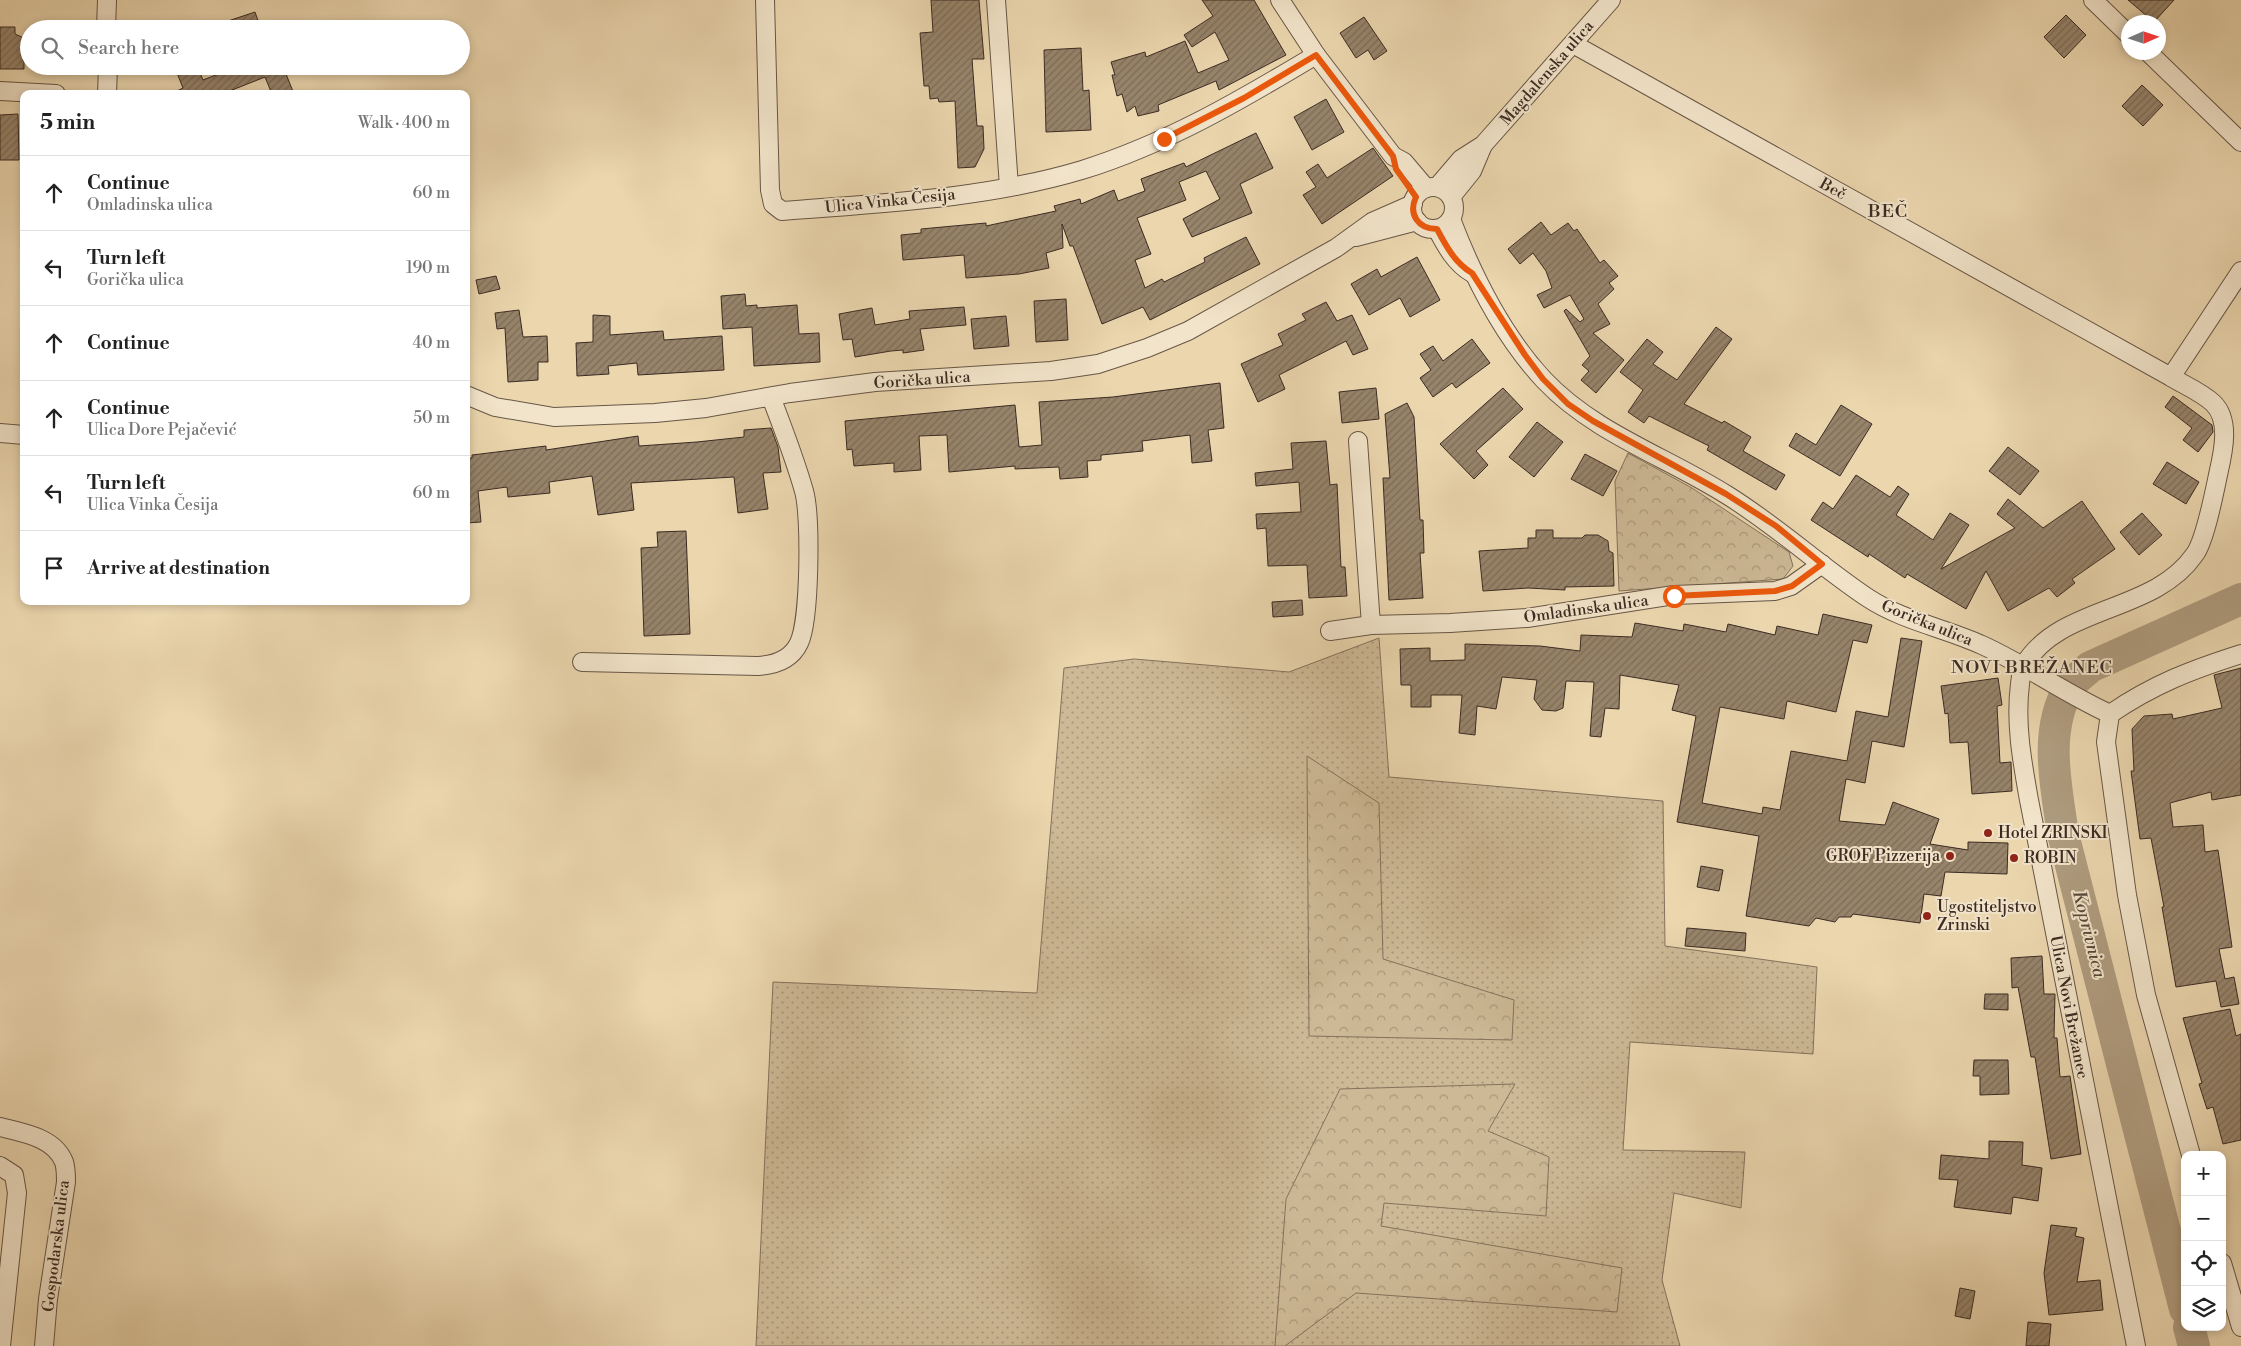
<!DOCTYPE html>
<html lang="en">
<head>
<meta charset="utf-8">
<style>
	:root { --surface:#fff; --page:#f6f6f6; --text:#222; --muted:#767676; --line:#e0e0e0 }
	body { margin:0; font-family:"Libre Bodoni",serif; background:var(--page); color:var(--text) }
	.controls { position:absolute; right:15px; bottom:15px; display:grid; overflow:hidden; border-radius:10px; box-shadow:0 2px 8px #0003 }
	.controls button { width:45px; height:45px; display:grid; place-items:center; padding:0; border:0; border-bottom:1px solid var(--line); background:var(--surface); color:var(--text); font:25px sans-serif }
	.compass { position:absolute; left:2121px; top:15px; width:45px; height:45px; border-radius:50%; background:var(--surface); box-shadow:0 2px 8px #0003; rotate:87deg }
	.stop { position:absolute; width:15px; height:15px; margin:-11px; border:4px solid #ea580c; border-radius:50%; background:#fff }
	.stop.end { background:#ea580c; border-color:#fff; box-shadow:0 1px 5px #0008 }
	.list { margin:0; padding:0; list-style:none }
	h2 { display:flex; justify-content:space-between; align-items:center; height:65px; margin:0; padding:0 20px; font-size:21px }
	h2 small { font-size:16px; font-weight:400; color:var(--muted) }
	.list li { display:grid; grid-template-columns:32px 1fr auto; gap:15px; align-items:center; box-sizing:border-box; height:75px; padding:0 20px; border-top:1px solid var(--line) }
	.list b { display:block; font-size:19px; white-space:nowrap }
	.list p { margin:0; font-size:16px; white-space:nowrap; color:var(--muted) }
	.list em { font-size:16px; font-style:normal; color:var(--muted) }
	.icon { flex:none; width:28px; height:28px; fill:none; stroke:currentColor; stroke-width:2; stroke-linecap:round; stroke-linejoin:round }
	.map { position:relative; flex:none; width:2241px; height:1346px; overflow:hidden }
	.search { position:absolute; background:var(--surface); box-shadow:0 2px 8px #0003; left:20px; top:20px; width:450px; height:55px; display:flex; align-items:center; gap:12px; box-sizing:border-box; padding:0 18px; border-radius:28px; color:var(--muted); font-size:19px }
	.panel { position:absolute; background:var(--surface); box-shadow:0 2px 8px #0003; left:20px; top:90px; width:450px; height:515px; border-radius:10px }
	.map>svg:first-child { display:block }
	.grass { fill:url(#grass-dots); stroke:#84725c }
	.forest { fill:url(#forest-crowns); stroke:#84725c }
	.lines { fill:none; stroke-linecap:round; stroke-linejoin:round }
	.river { stroke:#af9c7f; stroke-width:32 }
	.building { fill:url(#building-hatch); stroke:#3b2b23 }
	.minor-casing { stroke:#675646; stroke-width:20 }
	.minor { stroke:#f2e4ca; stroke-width:18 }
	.route { stroke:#ea580c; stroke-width:6 }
	.poi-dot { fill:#8f2418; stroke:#f2e4ca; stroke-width:2 }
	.labels { text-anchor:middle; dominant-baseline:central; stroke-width:4; stroke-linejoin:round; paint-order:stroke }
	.street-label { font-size:16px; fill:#3b2b23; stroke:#f2e4ca }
	.poi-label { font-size:16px; fill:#3b2b23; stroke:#f2e4ca; text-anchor:start }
	.neighbourhood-label { font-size:18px; letter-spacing:1px; fill:#3b2b23; stroke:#f2e4ca }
	.water-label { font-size:18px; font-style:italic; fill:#58473a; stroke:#f2e4ca }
</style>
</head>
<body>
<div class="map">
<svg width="2241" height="1346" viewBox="0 0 2241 1346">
	<defs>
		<pattern id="grass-dots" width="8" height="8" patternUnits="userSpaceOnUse" patternTransform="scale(1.25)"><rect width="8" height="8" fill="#cdb996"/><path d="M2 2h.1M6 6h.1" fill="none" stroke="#a8977a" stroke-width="1.8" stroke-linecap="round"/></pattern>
		<pattern id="forest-crowns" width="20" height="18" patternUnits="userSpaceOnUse" patternTransform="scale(1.25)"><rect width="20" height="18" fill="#cdb996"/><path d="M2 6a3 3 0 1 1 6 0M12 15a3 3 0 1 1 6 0" fill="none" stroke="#a8977a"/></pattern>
		<pattern id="building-hatch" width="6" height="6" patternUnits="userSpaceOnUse" patternTransform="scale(1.25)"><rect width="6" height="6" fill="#97846b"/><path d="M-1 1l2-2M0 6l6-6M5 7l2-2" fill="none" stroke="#7c6c58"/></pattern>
	</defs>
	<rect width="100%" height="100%" fill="#ebd6ae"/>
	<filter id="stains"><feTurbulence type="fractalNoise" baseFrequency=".004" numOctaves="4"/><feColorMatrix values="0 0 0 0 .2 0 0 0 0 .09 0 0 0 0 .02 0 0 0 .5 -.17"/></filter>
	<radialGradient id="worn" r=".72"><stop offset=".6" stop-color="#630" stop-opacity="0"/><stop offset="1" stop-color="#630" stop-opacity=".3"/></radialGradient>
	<!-- grass -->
	<polygon class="grass" points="1379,638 1389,777 1663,801 1665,946 1817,967 1813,1054 1630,1042 1623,1150 1745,1152 1741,1208 1674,1193 1662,1280 1680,1346 756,1346 773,982 1037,993 1064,668 1134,659 1289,672"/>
	<!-- forest -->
	<g class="forest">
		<polygon points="1628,453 1692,488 1789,552 1793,566 1783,579 1619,591 1615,481"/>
		<polygon points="1307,756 1379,803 1383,959 1514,1000 1512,1040 1309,1036"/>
		<polygon points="1515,1084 1488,1131 1549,1157 1546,1216 1384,1203 1381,1226 1622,1268 1617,1312 1356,1293 1285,1346 1275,1346 1286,1199 1340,1089"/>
	</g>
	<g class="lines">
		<!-- river -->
		<g class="river">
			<path d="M2185,1309L2063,834C2056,786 2043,730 2070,686C2075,679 2084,673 2090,667L2241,599"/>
			<polyline points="2189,1327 2194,1346"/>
		</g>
	</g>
	<!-- building -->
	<g class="building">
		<polygon points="931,0 979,0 984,59 972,59 977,126 983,126 984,149 975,167 958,168 955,101 939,102 938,98 930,99 929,86 924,86 920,33 933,32"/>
		<polygon points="1202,0 1254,0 1286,55 1219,90 1216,81 1158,105 1159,111 1138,116 1135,106 1127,112 1122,94 1117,96 1112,75 1115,75 1111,62 1145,52 1146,57 1185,41 1198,73 1229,60 1215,32 1192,47 1184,35 1213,16"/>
		<polygon points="2128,0 2174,0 2154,22"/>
		<polygon points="255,12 261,29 213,29 213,26"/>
		<polygon points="2066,15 2086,35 2064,58 2044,37"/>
		<polygon points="1364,17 1387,51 1374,60 1368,50 1356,58 1340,33"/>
		<polygon points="0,27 15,27 15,34 24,38 24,69 0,69"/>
		<polygon points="1081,48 1083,91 1089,90 1091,130 1046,132 1044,50"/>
		<polygon points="195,66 197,66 203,80 239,66 289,66 284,69 294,94 272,94 265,77 222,94 171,94 183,88 177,73"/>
		<polygon points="2142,85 2163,105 2143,126 2122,106"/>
		<polygon points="1326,99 1344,132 1312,150 1294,117"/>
		<polygon points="18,114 19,160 0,160 0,115"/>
		<polygon points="1256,133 1273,168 1240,184 1252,213 1192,237 1183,219 1220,199 1206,171 1179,182 1186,200 1137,218 1151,254 1135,260 1145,288 1162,279 1164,282 1205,262 1204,258 1246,237 1260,264 1150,320 1143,307 1102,324 1073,246 1070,246 1062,224 1063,248 1046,253 1049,268 1019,274 966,278 964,255 903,260 901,235 921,233 921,229 986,223 986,226 1056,211 1054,206 1080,199 1081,204 1114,190 1118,201 1145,191 1141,179 1184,163 1186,167"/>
		<polygon points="1373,148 1393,176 1322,224 1303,195 1316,187 1306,172 1318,164 1327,178"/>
		<polygon points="1541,222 1551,235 1568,223 1574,231 1577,229 1600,263 1604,260 1618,276 1609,283 1614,289 1598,304 1610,324 1593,333 1624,360 1596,393 1581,380 1589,371 1582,365 1590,356 1564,311 1566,309 1580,322 1584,319 1570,295 1544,308 1537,295 1552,288 1546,271 1533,253 1520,264 1508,249"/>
		<polygon points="1417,257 1440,300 1410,317 1400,298 1369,315 1351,284 1377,269 1381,277"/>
		<polygon points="496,276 500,289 479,294 476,280"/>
		<polygon points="745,294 746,306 757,305 757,308 797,305 799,334 819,333 820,362 754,366 752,327 723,329 721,296"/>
		<polygon points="1066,299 1068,340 1036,342 1034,301"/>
		<polygon points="1326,302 1337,321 1352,315 1368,349 1353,355 1346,341 1279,375 1285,389 1258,402 1241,364 1283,345 1278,334 1306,320 1302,314"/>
		<polygon points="964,307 966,325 920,329 924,350 903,353 903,350 891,351 855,357 852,339 843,340 839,314 872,308 875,325 910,319 909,311"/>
		<polygon points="519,310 523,337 547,336 548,362 538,362 538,380 508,382 505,328 497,329 495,313"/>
		<polygon points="593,315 610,316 610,335 663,331 664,340 722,336 724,370 638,375 637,363 608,366 609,374 577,376 576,343 593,342"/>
		<polygon points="1006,316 1009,346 974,349 971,319"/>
		<polygon points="1716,327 1732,339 1684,404 1722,423 1724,421 1751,437 1743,451 1785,475 1776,490 1707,450 1709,446 1649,416 1644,423 1628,412 1643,390 1620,372 1647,339 1663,352 1653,364 1677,380"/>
		<polygon points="1472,339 1490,363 1456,388 1452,383 1433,397 1420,378 1431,370 1420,354 1433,346 1443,361"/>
		<polygon points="1220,383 1224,428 1208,430 1212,461 1192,463 1190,435 1142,441 1143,451 1101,455 1101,460 1087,461 1088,477 1060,479 1059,467 1015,469 1015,466 949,472 947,435 919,436 921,470 894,472 894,463 854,466 852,449 847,450 845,421 1015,405 1019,447 1042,445 1039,402 1113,397"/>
		<polygon points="1376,388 1379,419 1342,423 1339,392"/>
		<polygon points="1503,388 1523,409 1476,451 1488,465 1474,479 1440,444"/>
		<polygon points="2173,396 2212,425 2213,432 2198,452 2183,440 2192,428 2165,407"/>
		<polygon points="1407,403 1414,417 1420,520 1423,520 1424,553 1420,553 1423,598 1389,600 1383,478 1390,478 1385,414"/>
		<polygon points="1841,405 1872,424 1840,476 1789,446 1796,433 1816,445"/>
		<polygon points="1537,422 1563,442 1534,477 1509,457"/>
		<polygon points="771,428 778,447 781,472 763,473 768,509 738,513 734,477 631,483 634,510 598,515 592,476 549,482 550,493 508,497 507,487 478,491 481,522 466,523 466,458 472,458 472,455 546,446 546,450 638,436 639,446 697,442 744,437 744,430"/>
		<polygon points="1326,441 1330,485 1337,484 1341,567 1345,567 1347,596 1309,598 1307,565 1268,566 1266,528 1257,529 1256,514 1301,512 1299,482 1256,486 1255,473 1293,469 1291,443"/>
		<polygon points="2008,447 2039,471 2020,495 1989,471"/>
		<polygon points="1585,454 1617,471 1603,496 1571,479"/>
		<polygon points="2167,462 2199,482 2186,504 2153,484"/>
		<polygon points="1856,475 1890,497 1898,486 1909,494 1896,515 1933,540 1950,513 1969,525 1941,569 2015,528 1997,514 2008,499 2043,528 2082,501 2115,549 2072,579 2075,583 2057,597 2049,588 2008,611 1986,571 1966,609 1907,574 1905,578 1869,554 1868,557 1811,520 1823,502 1833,509"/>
		<polygon points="2142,513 2162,535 2139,555 2120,532"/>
		<polygon points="1536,530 1553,530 1553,538 1582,538 1585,535 1598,535 1608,541 1609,551 1613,553 1614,586 1565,587 1565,590 1528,588 1483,591 1479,551 1528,548 1528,538 1536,538"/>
		<polygon points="686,531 690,634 644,636 641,548 658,547 657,532"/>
		<polygon points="1302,600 1303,615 1273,617 1272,602"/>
		<polygon points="1823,614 1872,625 1867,643 1853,640 1836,712 1787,701 1784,719 1720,707 1702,803 1762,814 1763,807 1780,810 1791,751 1847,761 1856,711 1888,717 1901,638 1922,641 1904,747 1872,741 1865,783 1846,779 1839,821 1885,825 1893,802 1939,819 1930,844 1968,850 1968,842 2008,843 2007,874 1945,872 1941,896 1924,894 1920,923 1853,914 1851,917 1839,917 1835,922 1816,918 1809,926 1746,916 1759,836 1677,822 1696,716 1672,710 1679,685 1620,675 1619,709 1605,708 1601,737 1590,736 1594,682 1566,681 1563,708 1556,711 1542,710 1534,699 1537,680 1502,677 1496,709 1477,706 1475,735 1459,733 1462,695 1431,695 1431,707 1411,707 1411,685 1401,685 1400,649 1430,648 1430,661 1465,660 1465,644 1540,646 1580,651 1581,635 1632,637 1635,623 1683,631 1684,624 1726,632 1728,624 1775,635 1777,626 1818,635"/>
		<polygon points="2241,668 2241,795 2212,800 2211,792 2170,803 2173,827 2203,825 2205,852 2218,850 2232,947 2219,949 2225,979 2234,977 2239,1004 2221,1007 2216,981 2176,987 2162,907 2164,907 2151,838 2140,839 2131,771 2134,771 2132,729 2144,716 2172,714 2173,719 2222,708 2214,675"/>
		<polygon points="1998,678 2002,705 1997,706 2000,763 2011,762 2012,791 1972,794 1968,742 1950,743 1948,713 1945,714 1941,686"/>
		<polygon points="1701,866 1723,870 1719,891 1697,887"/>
		<polygon points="1687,928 1746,933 1745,951 1685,946"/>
		<polygon points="2042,956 2044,994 2055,994 2054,1038 2057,1038 2060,1077 2070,1076 2081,1154 2051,1159 2035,1057 2031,1057 2018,987 2012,988 2011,958"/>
		<polygon points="1985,994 2008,994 2008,1010 1984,1009"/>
		<polygon points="2230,1009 2236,1036 2241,1034 2241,1140 2223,1144 2213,1107 2207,1109 2199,1084 2202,1083 2183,1018"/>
		<polygon points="1974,1060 2008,1060 2009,1094 1980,1095 1980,1076 1973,1076"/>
		<polygon points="1989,1141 2023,1142 2022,1165 2042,1168 2038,1201 2013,1197 2011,1214 1954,1207 1958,1180 1939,1179 1941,1155 1989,1159"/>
		<polygon points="2051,1225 2077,1228 2075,1236 2084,1238 2077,1282 2100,1280 2103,1310 2049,1315 2044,1273"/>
		<polygon points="1960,1288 1975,1291 1970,1319 1955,1316"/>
		<polygon points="2028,1322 2051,1324 2049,1346 2026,1346"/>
	</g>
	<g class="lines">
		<!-- minor casing -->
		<g class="minor-casing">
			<g id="minor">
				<path d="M765,0L770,190L773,204L782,211C882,203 985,199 1082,170C1166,144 1241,100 1316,55"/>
				<polyline points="996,0 1009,187"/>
				<polyline points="1280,0 1316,55 1393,156 1404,162 1426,188"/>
				<polyline points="2093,0 2128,34"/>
				<polyline points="106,29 107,0"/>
				<path d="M1573,44L2171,377C2184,385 2201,392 2213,403C2231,420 2223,453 2218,475C2214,494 2205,540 2195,554C2154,614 2061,604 2024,665C2021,670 2021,678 2020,684C2015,723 2022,761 2029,800L2136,1346"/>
				<polyline points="2148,52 2241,142"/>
				<polyline points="0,91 56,94"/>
				<polyline points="107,94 108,66"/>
				<polyline points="1437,187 1461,159 1483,145 1611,0"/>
				<circle cx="1433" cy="208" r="21"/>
				<polyline points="1451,197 1472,171 1483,145"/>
				<path d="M1451,219C1472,274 1503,336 1544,380C1594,433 1667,457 1727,495C1777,526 1820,566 1868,598C1903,621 1945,628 1982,645C2026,665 2066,694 2110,714L2106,742L2127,895L2146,995L2191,1155"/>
				<path d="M1437,229C1446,246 1455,263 1472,273"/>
				<polyline points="1356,237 1417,221"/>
				<polyline points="2171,377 2241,271"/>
				<polyline points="466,395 495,407 554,417 655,413 706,408 790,393 875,382 1051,371 1098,364 1147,348 1188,331 1336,248 1372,222 1413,204"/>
				<polyline points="0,433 24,435"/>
				<polyline points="1358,441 1371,625"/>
				<polyline points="1330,631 1371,625 1450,623 1527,618 1674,595 1775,591 1791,586 1822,564"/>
				<path d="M582,662L758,666C775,665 791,660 799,643C810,620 811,516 804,491C795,459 783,428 771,397"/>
				<path d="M2110,714C2154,684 2191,670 2241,654"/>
				<path d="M0,1127C23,1133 54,1137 64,1162C66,1168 66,1176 66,1182L48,1299L44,1346"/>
				<polyline points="0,1166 14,1175 17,1193 1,1346"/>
				<polyline points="2222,1263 2241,1327"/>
			</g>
		</g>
		<!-- minor -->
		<use href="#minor" class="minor"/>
	</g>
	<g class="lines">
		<!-- route -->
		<path class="route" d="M1164,139L1244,98L1316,55L1393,156L1396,169L1416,197C1408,214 1418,229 1437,229C1446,246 1455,263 1472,273L1525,355L1543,379L1568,404L1593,421L1726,494L1776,526L1822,564L1792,586L1775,591L1674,596"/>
	</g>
	<!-- markers -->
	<g class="poi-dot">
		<circle cx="1988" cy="833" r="5"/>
		<circle cx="1950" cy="856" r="5"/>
		<circle cx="2014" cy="858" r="5"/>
		<circle cx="1927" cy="916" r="5"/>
	</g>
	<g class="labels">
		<!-- street labels -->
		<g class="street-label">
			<text transform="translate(1547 73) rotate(-49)">Magdalenska ulica</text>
			<text transform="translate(1833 189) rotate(29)">Beč</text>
			<text transform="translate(890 201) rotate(-6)">Ulica Vinka Česija</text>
			<text transform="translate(922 380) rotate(-4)">Gorička ulica</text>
			<text transform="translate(1586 609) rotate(-8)">Omladinska ulica</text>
			<text transform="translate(1927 623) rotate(22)">Gorička ulica</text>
			<text transform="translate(2069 1007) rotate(79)">Ulica Novi Brežanec</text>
			<text transform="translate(56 1246) rotate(-83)">Gospodarska ulica</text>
		</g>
		<!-- poi labels -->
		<g class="poi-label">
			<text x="1998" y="833">Hotel ZRINSKI</text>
			<text x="1940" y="856" text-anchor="end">GROF Pizzerija</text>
			<text x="2024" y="858">ROBIN</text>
			<text x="1937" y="907">Ugostiteljstvo<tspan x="1937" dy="18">Zrinski</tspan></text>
		</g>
		<!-- neighbourhood labels -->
		<g class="neighbourhood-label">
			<text x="1888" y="211">BEČ</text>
			<text x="2032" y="667">NOVI BREŽANEC</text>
		</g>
		<!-- water labels -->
		<g class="water-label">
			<text transform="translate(2089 934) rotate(76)">Koprivnica</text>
		</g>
	</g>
	<rect width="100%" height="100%" filter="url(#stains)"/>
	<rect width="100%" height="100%" fill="url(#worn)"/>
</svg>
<div class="controls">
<button>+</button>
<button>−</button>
<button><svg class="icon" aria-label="locate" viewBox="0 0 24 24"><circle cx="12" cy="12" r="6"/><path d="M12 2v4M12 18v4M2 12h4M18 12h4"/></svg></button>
<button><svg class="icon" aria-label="layers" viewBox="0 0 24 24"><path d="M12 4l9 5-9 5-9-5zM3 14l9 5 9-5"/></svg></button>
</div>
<svg class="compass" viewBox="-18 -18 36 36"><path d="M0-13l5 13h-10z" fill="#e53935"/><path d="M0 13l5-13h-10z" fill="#767676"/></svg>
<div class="stop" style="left:1674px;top:596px"></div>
<div class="stop end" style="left:1164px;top:139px"></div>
<div class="search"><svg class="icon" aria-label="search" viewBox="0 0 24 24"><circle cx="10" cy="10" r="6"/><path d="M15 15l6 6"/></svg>Search here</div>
<section class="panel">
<h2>5 min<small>Walk · 400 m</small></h2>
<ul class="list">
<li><svg class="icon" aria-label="ahead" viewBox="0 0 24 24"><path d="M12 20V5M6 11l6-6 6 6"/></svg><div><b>Continue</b><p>Omladinska ulica</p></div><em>60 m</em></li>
<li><svg class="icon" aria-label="left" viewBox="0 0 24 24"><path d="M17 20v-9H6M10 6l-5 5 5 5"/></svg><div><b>Turn left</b><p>Gorička ulica</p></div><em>190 m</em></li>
<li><svg class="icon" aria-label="ahead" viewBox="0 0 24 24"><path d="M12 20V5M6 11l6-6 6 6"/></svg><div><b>Continue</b></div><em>40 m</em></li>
<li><svg class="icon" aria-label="ahead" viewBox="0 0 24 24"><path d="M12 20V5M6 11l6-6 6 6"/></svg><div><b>Continue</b><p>Ulica Dore Pejačević</p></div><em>50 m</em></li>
<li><svg class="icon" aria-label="left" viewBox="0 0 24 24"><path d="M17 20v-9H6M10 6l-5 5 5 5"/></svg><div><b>Turn left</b><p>Ulica Vinka Česija</p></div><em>60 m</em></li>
<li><svg class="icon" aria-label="arrive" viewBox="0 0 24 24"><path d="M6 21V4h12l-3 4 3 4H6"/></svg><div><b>Arrive at destination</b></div></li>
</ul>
</section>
</div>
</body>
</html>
